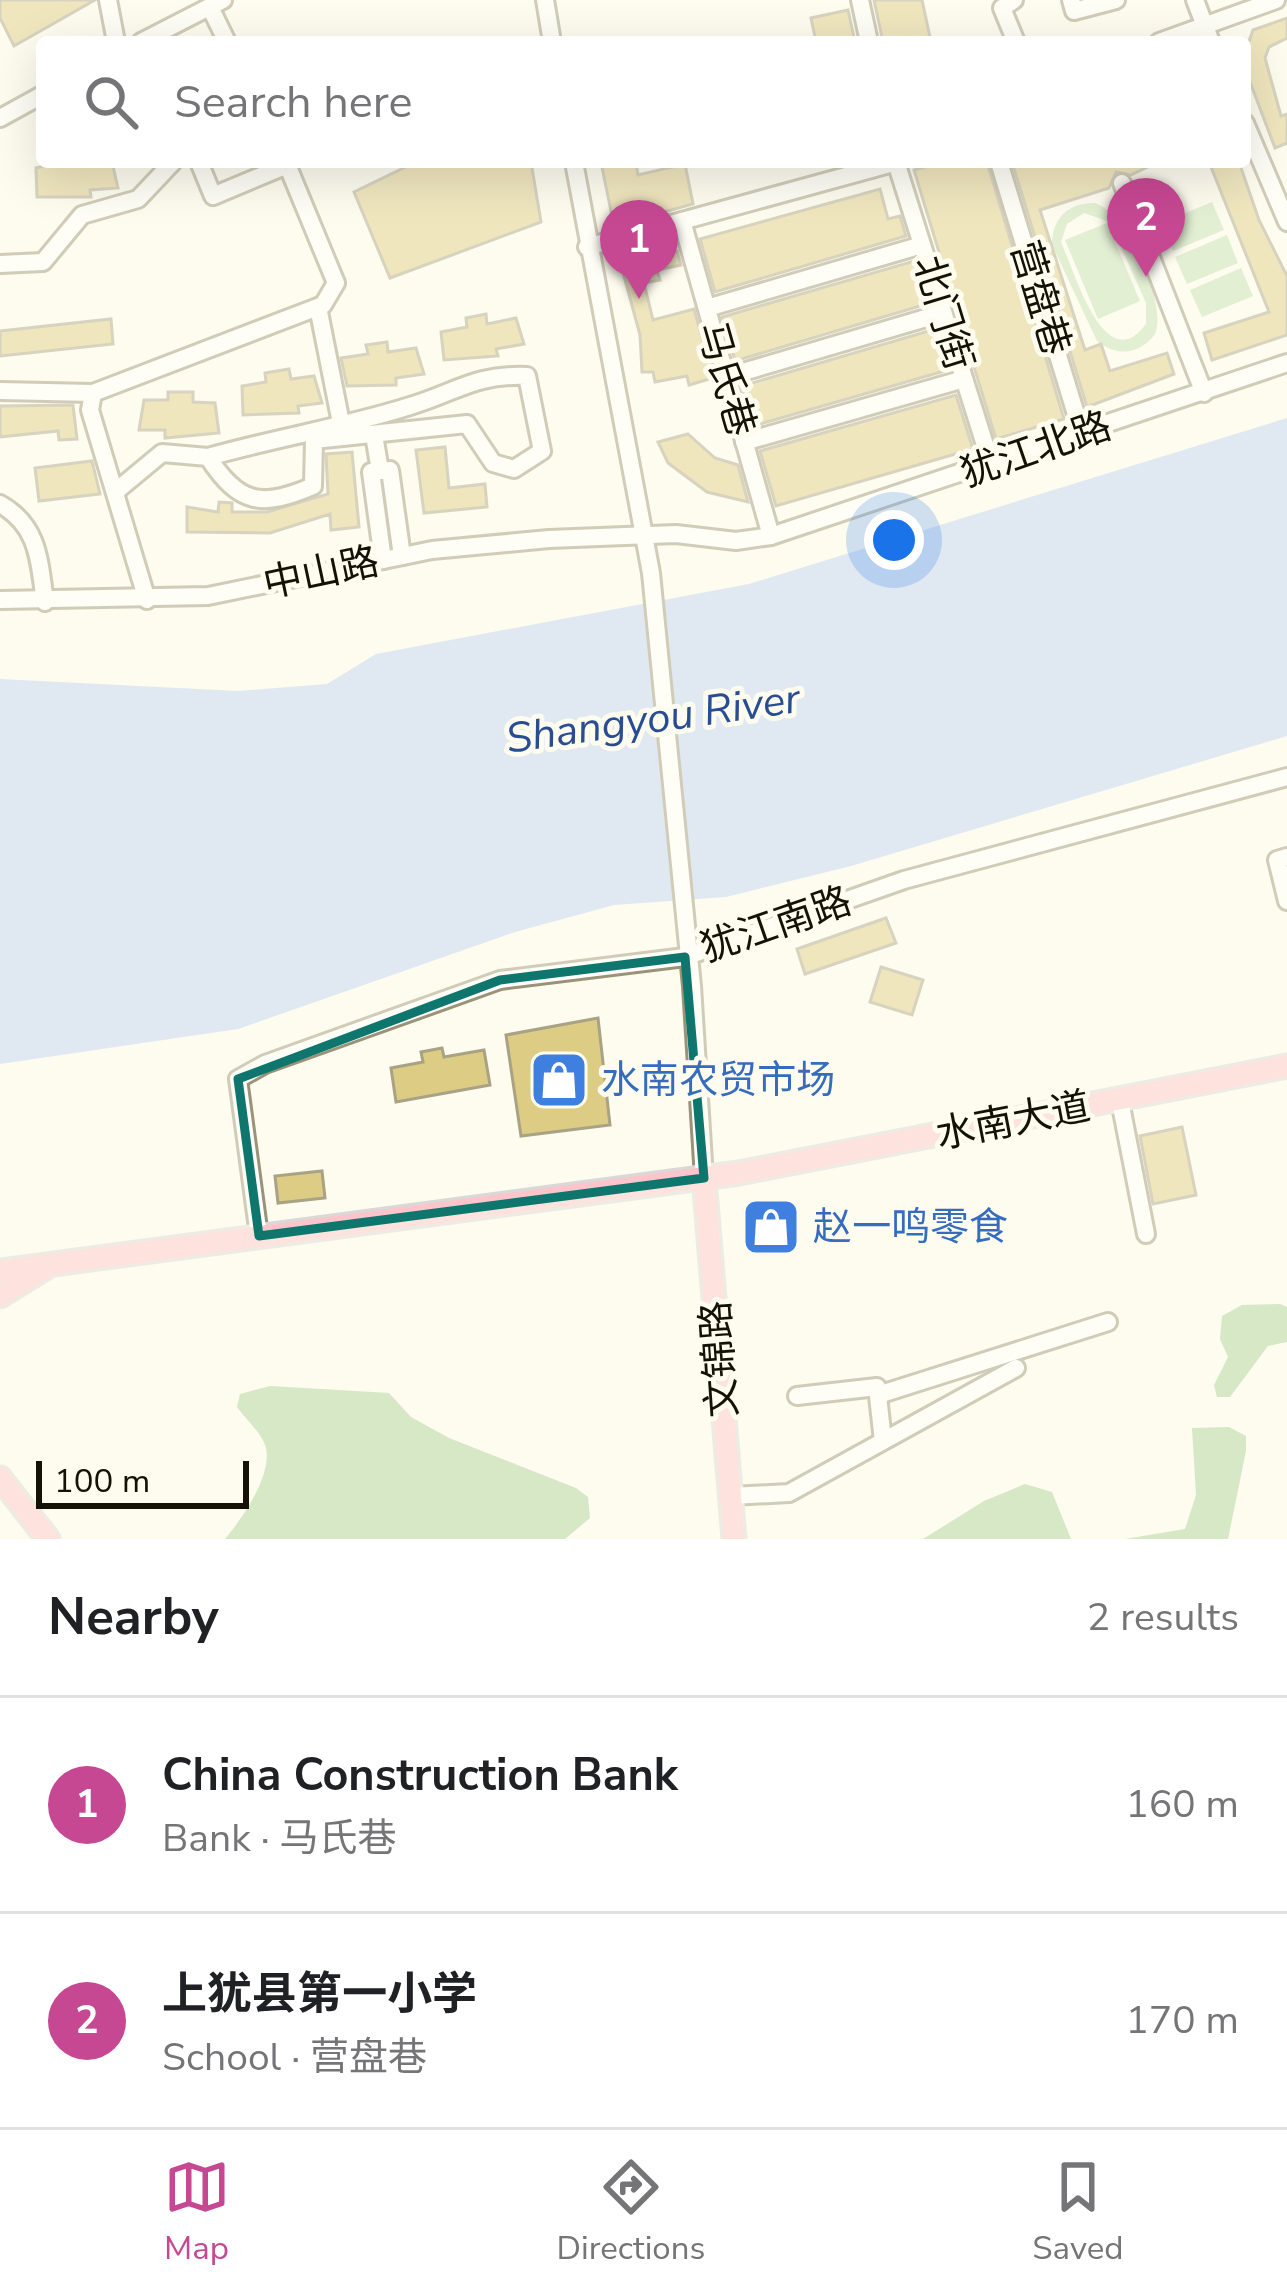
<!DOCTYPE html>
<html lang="en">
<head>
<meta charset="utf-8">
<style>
	:root { --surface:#fff; --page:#f2f2f2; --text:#202124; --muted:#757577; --line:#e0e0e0; --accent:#c64792 }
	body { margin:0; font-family:"Nunito Sans","Noto Sans SC",sans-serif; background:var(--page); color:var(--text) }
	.scale { position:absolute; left:36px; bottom:30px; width:213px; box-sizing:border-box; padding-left:12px; border:6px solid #141107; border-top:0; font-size:33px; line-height:42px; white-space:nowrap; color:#141107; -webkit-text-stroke:9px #fefbef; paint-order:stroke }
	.you { position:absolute; left:894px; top:540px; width:42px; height:42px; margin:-30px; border:9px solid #fff; border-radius:50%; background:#1a73e8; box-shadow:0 0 0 18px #1a73e833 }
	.badge { display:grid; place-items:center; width:78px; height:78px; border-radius:50%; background:var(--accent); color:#fff; font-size:39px; font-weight:700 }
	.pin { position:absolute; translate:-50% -99px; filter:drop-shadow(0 3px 6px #0008) }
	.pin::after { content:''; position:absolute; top:63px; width:42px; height:36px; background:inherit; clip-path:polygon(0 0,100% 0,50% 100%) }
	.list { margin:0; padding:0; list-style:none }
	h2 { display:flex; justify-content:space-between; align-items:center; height:156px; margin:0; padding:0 48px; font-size:51px }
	h2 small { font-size:39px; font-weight:400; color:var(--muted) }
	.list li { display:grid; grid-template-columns:78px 1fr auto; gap:36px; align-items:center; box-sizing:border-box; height:216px; padding:0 48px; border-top:3px solid var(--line) }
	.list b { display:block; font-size:45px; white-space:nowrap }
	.list p { margin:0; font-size:39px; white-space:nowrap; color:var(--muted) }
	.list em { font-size:39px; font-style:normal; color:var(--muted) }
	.icon { flex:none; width:66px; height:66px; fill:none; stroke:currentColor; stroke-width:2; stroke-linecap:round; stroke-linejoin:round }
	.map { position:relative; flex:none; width:1287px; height:1539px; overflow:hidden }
	.search { position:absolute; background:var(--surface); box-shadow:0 12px 48px #0002; left:36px; right:36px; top:36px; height:132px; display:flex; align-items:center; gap:30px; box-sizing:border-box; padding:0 42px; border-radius:12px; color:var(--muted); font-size:45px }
	.sheet { height:588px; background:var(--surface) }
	nav { display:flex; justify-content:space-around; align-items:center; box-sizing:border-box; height:168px; border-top:3px solid var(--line); background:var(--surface); font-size:33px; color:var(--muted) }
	nav a { display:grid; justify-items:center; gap:6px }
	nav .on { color:var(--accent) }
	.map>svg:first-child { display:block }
	.green { fill:#c0e0b1; fill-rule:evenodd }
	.forest { fill:#a6d093 }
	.water { fill:#bdd1f6 }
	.building { fill:#ddcc84; stroke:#a9a285; stroke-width:3 }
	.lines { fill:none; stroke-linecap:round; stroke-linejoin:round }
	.minor-casing { stroke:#9a9377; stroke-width:22 }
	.major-casing { stroke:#d9d9d7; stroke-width:27 }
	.minor { stroke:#fff; stroke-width:16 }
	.major { stroke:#fdc4cb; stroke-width:21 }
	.marked { fill:none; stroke:#0f766e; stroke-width:9; stroke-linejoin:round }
	.labels { text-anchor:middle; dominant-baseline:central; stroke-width:10; stroke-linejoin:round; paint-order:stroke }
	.street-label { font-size:39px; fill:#141107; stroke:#fefbef }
	.shop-label { font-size:39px; fill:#366cbe; stroke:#fefbef; text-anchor:start }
	.water-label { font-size:42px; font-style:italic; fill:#284d93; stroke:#fefbef }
</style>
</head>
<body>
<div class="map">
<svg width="1287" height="1539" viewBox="0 0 1287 1539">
	<rect width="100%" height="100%" fill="#fefbef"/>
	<!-- green -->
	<g class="green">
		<polygon points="1212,202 1224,230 1173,251 1161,223"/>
		<path d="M1095,203C1126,212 1168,304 1155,334C1139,355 1117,357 1097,341L1052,245C1052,218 1068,203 1095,203ZM1084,213L1110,222L1146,303V324C1105,380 1074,270 1061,242L1067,224Z"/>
		<polygon points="1107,223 1140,301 1098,319 1065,240"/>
		<polygon points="1227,235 1238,263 1187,284 1175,257"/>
		<polygon points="1241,268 1253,296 1202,317 1190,290"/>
	</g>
	<!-- forest -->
	<g class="forest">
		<polygon points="1280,1304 1287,1307 1287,1342 1268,1346 1230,1397 1217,1397 1214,1385 1228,1357 1220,1339 1222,1316 1242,1305"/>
		<path d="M270,1386L389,1393L411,1417L449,1438L576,1488L588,1497L590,1518L565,1539H225C242,1519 272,1476 266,1448C263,1434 246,1420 237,1407L240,1394Z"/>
		<polygon points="1229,1427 1246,1436 1246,1451 1228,1539 1125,1539 1185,1529 1196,1495 1192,1428"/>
		<polygon points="1025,1484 1052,1492 1071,1539 923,1539 984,1501"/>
	</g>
	<!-- water -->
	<polygon class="water" points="1287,418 1287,736 851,866 726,897 614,905 515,932 238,1029 0,1064 0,679 238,691 327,684 376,654 749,584"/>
	<!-- building -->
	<g class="building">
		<polygon points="0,0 95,0 14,46 0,18"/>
		<polygon points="874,0 922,0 931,42 883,42"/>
		<polygon points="848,10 855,42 816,42 811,18"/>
		<polygon points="1287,18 1287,38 1269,47 1265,58 1281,116 1287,114 1287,143 1275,148 1245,69 1245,53 1253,30"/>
		<polygon points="62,162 112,162 118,188 90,190 91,197 37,197 36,168"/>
		<polygon points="416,162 531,162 541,222 390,278 354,192"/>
		<polygon points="601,162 636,162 638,175 685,164 693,204 624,223 613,221"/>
		<polygon points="943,162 987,162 1064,419 996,439 914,170"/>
		<polygon points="1012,162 1158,162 1131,175 1116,172 1109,188 1040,210 1085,350 1101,344 1110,371 1167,353 1174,374 1087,407"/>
		<polygon points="1209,162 1239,162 1259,220 1287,276 1287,335 1212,360 1204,333 1269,312"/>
		<polygon points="880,189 888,219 900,216 906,236 715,292 700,239"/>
		<polygon points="677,251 681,265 657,270 660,280 644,283 653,320 694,309 713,378 689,385 687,376 655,382 653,372 642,372 640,335 621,265"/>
		<polygon points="914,261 927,304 735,361 722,317"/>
		<polygon points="486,314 487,324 516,318 524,344 496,349 498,356 444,360 441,332 467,327 466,318"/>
		<polygon points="111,319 113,344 0,356 0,331"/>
		<polygon points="935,329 948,370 753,426 742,386"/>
		<polygon points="387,342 388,352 416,348 424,374 396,378 396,385 347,386 341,358 368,354 366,345"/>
		<polygon points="289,369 291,379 314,376 322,403 298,406 299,413 243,415 242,386 266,382 265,373"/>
		<polygon points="168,392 193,392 193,402 215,403 219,433 165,438 165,430 139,430 144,400 168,400"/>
		<polygon points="956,395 973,449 776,506 760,451"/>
		<polygon points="73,405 77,439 59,440 58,431 0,437 0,406"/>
		<polygon points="688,434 715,458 738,465 748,502 707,492 668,463 658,442"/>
		<polygon points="445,447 449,488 485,484 487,507 424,513 416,450"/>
		<polygon points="352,452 359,527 331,530 330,514 270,533 187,532 187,507 218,512 219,502 232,503 232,512 267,512 328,494 326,454"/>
		<polygon points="92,461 100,494 39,501 35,468"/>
		<polygon points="886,918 896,943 805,974 797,949"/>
		<polygon points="881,967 923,980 912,1015 870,1002"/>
		<polygon points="598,1018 610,1125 521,1136 506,1035"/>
		<polygon points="442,1048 444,1057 484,1050 490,1085 396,1102 391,1068 423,1062 421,1052"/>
		<polygon points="1182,1127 1196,1195 1153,1204 1140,1136"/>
		<polygon points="322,1171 325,1198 278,1203 275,1176"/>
	</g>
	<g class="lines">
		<!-- minor casing -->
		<g class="minor-casing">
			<g id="minor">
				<polyline points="108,0 116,42"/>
				<polyline points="545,0 552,42"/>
				<polyline points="860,0 869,42"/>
				<polyline points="1014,0 1002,8 1016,42"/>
				<polyline points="1071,0 1074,11 1116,0"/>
				<polyline points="1195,0 1211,42"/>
				<polyline points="210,7 227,42"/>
				<polyline points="141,42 223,0"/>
				<polyline points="1159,42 1276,0"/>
				<polyline points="0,118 42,95"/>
				<polyline points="1245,123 1287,222"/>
				<polyline points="199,162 213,196 287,165"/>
				<polyline points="574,162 651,573 692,986 704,1178"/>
				<polyline points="896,162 991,464"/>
				<polyline points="999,162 1082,434"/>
				<polyline points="1122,183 1204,393"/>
				<polyline points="682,221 771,536"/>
				<polyline points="587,247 897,162"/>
				<polyline points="0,264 43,262 82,215 138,199 173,162"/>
				<polyline points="318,307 341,423"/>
				<polyline points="707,308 922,245"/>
				<polyline points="726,377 943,313"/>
				<polyline points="0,391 93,393"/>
				<polyline points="374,435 380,471"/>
				<polyline points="744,442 964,379"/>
				<path d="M115,492L162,453L208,457C239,505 262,508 313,486L314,440L467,424L493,463L514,469L542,451L527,376C474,374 457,392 410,406C344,427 275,438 208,457"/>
				<path d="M0,504C39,526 39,560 45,602"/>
				<polyline points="383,560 371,472 390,470 402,556"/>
				<polyline points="0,600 208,596 432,550 549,539 676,534 736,541 771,536 1287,363"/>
				<polyline points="147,600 90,410 93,393 323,305 336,283 286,162"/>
				<polyline points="1287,857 1277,860 1287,901"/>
				<polyline points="1120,1101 1146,1234"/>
				<polyline points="259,1236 238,1079 265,1064 500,980 685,957 904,880 1287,777"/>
				<polyline points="878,1395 1108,1322"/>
				<polyline points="797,1396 877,1387 883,1441"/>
				<polyline points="731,1496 789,1493 1016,1368"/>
			</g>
		</g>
		<!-- major casing -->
		<g class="major-casing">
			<g id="major">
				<polyline points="704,1178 734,1539"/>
				<polyline points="0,1271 739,1173 1287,1066"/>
				<polyline points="0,1296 45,1268"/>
				<polyline points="0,1478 48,1539"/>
			</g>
		</g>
		<!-- minor -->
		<use href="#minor" class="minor"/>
		<!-- major -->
		<use href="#major" class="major"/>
	</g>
	<!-- marked area -->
	<path d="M0 0H1287V1539H0ZM685,957L704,1178L259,1236L238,1079L500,980Z" fill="#fefbef" fill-opacity=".55" fill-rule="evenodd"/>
	<path class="marked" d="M685,957L704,1178L259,1236L238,1079L500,980Z"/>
	<!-- icons -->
	<defs>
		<g id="shop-square" transform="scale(3)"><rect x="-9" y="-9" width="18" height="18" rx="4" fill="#3f7fe0" stroke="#fefbef"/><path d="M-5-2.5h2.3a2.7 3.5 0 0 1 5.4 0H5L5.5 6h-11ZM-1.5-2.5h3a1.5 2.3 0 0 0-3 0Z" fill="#fff"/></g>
	</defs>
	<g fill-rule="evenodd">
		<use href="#shop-square" x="559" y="1080"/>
		<use href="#shop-square" x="771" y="1227"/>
	</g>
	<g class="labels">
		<!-- street labels -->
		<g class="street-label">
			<text transform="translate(1040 298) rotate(73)">营盘巷</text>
			<text transform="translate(943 313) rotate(73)">北门街</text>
			<text transform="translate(726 379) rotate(74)">马氏巷</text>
			<text transform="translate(1036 450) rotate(-19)">犹江北路</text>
			<text transform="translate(321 573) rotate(-12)">中山路</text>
			<text transform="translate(776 925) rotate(-19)">犹江南路</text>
			<text transform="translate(1013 1121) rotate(-11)">水南大道</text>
			<text transform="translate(720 1359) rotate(-94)">文锦路</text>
		</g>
		<!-- shop labels -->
		<g class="shop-label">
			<text x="601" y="1080">水南农贸市场</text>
			<text x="813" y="1227">赵一鸣零食</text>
		</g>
		<!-- water labels -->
		<g class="water-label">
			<text transform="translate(653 719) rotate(-8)">Shangyou River</text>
		</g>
	</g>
</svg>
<div class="scale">100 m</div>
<div class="you"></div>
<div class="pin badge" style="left:639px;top:299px">1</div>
<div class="pin badge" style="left:1146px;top:277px">2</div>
<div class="search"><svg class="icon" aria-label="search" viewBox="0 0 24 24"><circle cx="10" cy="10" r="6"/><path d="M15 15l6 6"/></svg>Search here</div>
</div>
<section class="sheet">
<h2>Nearby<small>2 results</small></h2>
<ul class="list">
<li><span class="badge">1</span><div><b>China Construction Bank</b><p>Bank · 马氏巷</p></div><em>160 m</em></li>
<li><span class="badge">2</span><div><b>上犹县第一小学</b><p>School · 营盘巷</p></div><em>170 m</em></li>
</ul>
</section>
<nav>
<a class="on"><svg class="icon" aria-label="map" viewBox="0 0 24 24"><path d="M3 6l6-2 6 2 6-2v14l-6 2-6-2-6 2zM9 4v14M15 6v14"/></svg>Map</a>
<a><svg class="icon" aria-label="directions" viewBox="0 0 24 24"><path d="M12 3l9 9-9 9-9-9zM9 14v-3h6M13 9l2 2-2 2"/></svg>Directions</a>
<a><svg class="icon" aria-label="saved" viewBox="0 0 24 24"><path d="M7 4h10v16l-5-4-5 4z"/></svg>Saved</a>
</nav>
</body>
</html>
